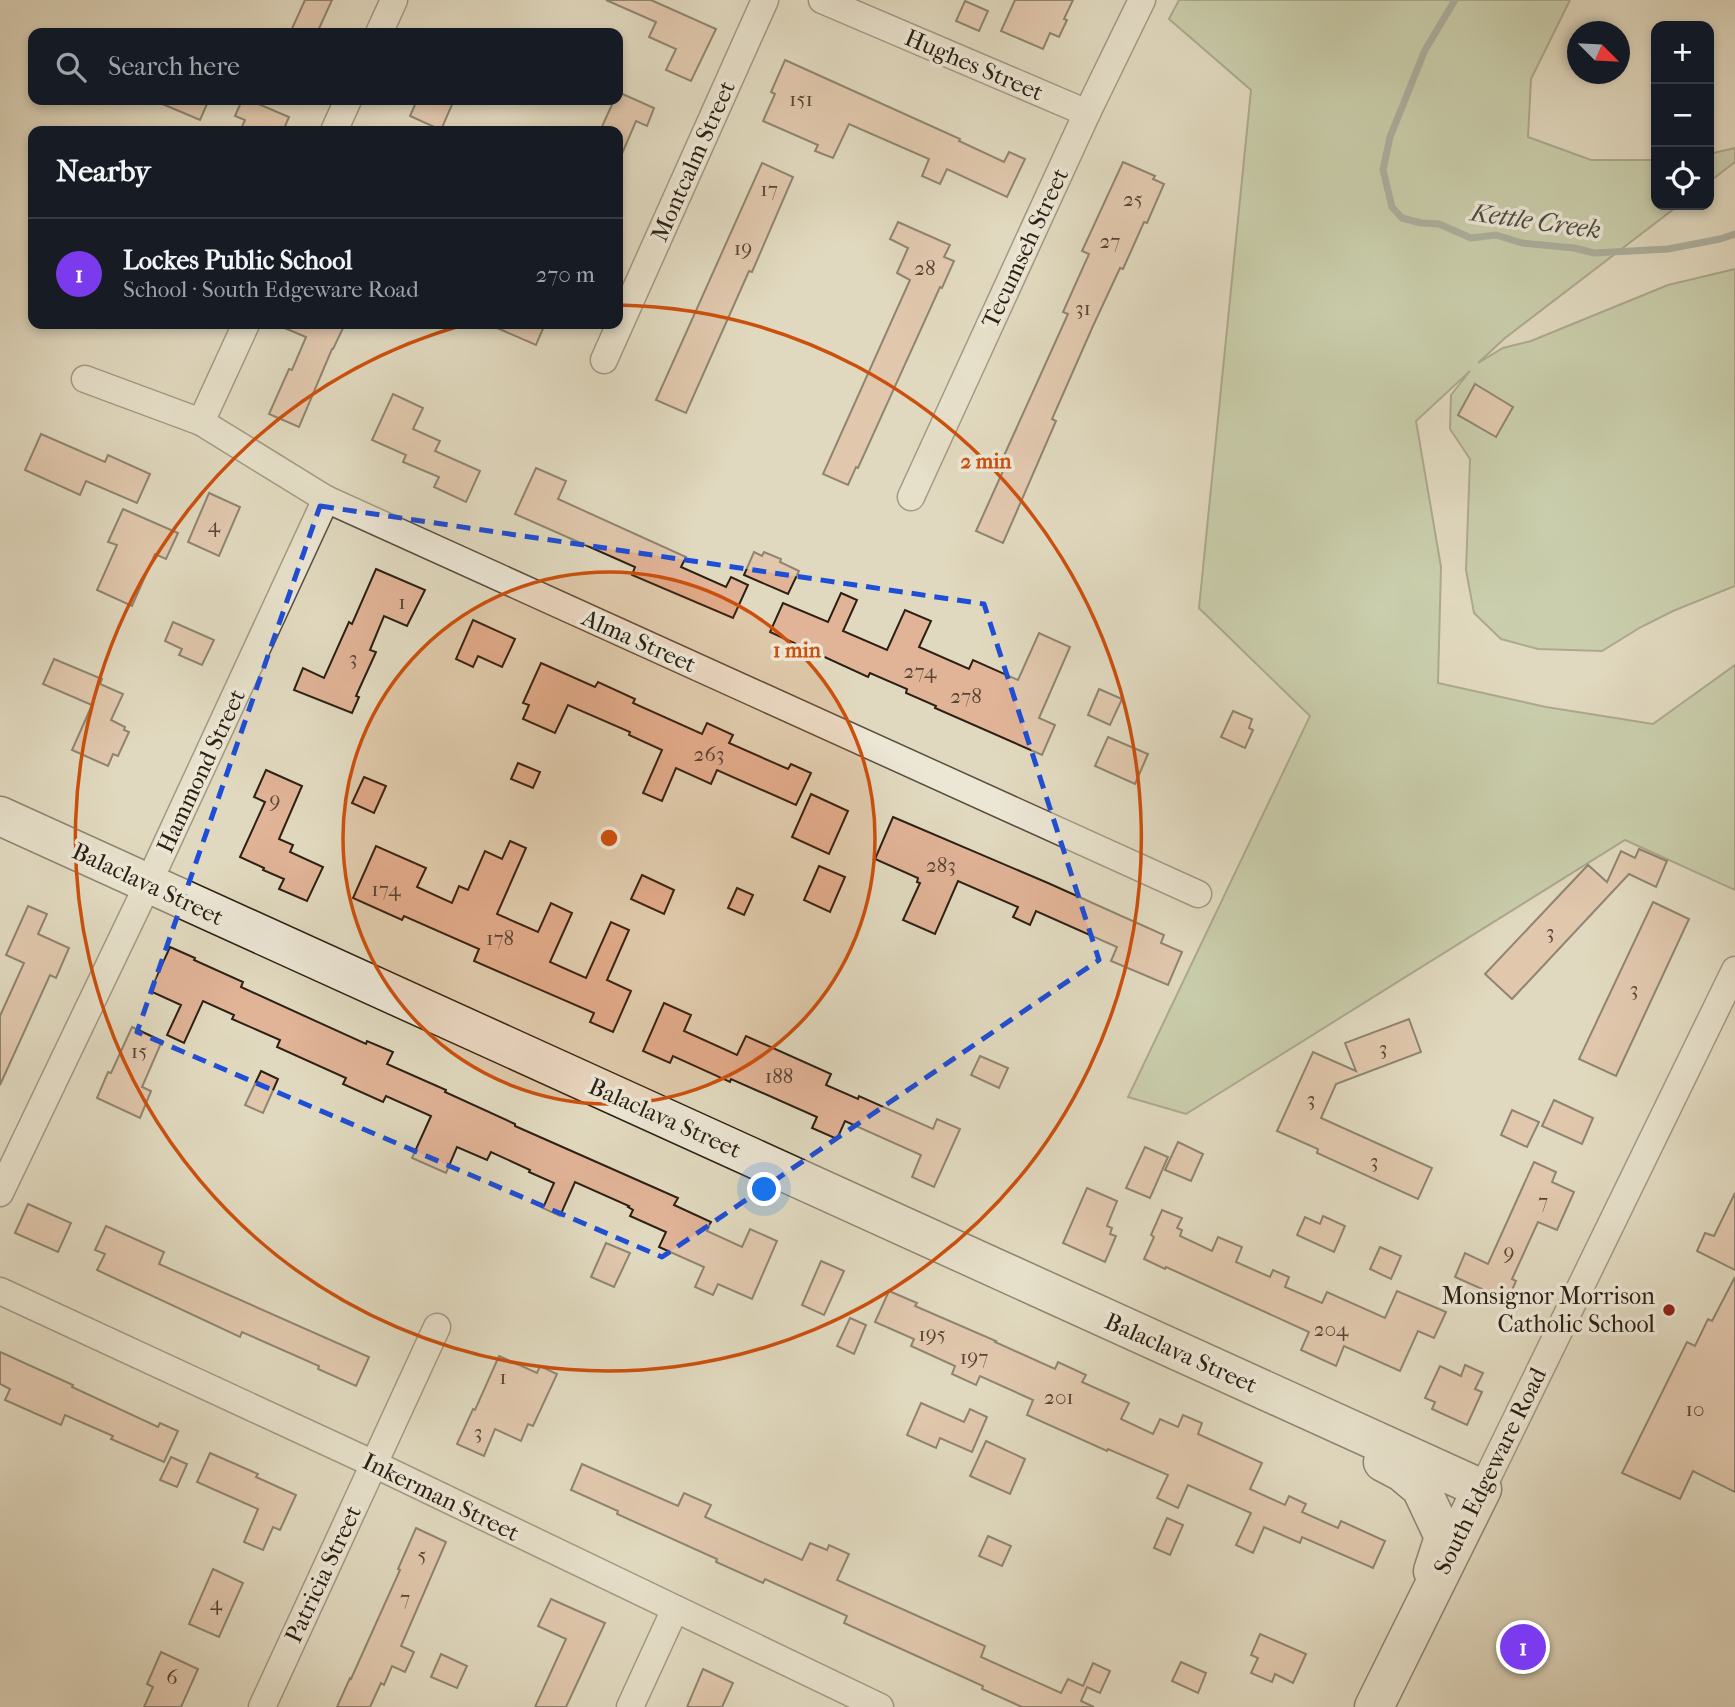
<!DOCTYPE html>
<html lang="en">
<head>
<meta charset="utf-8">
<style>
	:root { --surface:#171b24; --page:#20242c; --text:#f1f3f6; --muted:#9ea1a6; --line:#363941; --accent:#7c3aed }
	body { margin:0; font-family:"IM FELL French Canon",serif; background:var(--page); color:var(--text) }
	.controls { position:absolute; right:21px; top:21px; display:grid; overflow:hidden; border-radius:14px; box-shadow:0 4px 10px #0003 }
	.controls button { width:63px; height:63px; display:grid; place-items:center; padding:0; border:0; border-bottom:2px solid var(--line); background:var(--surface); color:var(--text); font:35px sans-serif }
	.compass { position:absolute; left:1567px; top:21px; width:63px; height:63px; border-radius:50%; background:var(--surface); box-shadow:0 4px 10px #0003; rotate:114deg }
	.you { position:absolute; left:765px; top:1190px; width:24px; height:24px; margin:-18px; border:5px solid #fff; border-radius:50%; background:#1a73e8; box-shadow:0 0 0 10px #1a73e833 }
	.badge { display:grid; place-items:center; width:46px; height:46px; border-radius:50%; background:var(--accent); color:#fff; font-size:23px; font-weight:700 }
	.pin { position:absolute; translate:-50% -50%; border:4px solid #fff; box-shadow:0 2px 7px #0006 }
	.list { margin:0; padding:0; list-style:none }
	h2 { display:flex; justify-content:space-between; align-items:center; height:91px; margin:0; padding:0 28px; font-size:30px }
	h2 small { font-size:23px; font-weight:400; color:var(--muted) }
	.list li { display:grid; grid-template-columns:46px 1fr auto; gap:21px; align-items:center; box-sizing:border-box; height:112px; padding:0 28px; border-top:2px solid var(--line) }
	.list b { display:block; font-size:26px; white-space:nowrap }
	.list p { margin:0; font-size:23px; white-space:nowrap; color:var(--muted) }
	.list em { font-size:23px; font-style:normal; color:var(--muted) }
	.icon { flex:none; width:38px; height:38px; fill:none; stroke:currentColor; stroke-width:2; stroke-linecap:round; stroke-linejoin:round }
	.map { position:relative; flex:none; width:1735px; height:1707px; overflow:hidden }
	.search { position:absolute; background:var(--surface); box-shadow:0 4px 10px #0003; left:28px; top:28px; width:595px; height:77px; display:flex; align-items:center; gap:18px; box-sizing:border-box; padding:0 24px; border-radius:14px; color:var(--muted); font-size:26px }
	.panel { position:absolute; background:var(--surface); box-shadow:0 4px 10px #0003; left:28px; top:126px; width:595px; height:203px; border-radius:14px }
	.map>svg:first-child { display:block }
	.green { fill:#aec096; stroke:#6c7054; stroke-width:2 }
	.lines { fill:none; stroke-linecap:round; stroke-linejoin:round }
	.stream { stroke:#6b7c75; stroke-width:7 }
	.building { fill:#e1b397; stroke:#2b2013; stroke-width:2 }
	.street-casing { stroke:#584e3e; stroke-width:29 }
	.secondary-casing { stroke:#2b2013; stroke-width:41 }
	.street { stroke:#ece6d5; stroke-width:26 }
	.secondary { stroke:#ece6d5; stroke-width:38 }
	.marked { fill:none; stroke:#1d4ed8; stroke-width:5; stroke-dasharray:14 9; stroke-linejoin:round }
	.ring { fill:none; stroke:#cc500d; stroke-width:3.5 }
	.poi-dot { fill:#8f2418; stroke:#ece6d5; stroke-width:2.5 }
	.labels { text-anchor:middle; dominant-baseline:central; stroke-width:7; stroke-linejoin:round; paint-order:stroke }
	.number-label { font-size:21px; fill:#584534 }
	.street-label { font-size:24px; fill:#2b2013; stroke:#ece6d5 }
	.poi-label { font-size:24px; fill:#2b2013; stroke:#ece6d5; text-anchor:end }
	.water-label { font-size:26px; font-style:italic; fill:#4b4e44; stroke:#ece6d5 }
	.centre { fill:#cc500d; stroke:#ece6d5; stroke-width:3.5 }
	.ring-label { font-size:21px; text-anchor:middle; font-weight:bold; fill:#cc500d; stroke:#ece6d5; stroke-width:7; stroke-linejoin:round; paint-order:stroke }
</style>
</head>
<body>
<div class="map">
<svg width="1735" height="1707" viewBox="0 0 1735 1707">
	<rect width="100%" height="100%" fill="#e1d9bf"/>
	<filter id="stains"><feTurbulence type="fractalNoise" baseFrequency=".00286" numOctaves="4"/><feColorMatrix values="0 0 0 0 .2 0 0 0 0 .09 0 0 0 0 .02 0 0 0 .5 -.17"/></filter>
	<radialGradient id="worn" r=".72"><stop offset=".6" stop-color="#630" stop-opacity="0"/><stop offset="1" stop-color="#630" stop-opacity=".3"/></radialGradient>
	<!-- green -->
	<g class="green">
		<polygon points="1179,0 1570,0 1531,79 1528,137 1591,160 1656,160 1656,205 1679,205 1505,338 1478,363 1503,348 1531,341 1668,285 1735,269 1735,586 1673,611 1641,627 1602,651 1538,649 1501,639 1474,613 1466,570 1470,459 1450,429 1451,395 1470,371 1416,421 1441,567 1438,683 1546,707 1653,724 1735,665 1735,890 1625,840 1186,1114 1128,1097 1310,716 1199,608 1251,90 1169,19"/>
		<polygon points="1735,148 1735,162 1709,182 1709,154"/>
	</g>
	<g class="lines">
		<!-- stream -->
		<polyline class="stream" points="1455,0 1425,50 1390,137 1383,170 1392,207 1402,218 1421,223 1439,224 1471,238 1496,235 1522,243 1574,248 1594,253 1668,249 1720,239 1735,234"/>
	</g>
	<!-- building -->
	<g class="building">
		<polygon points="305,0 332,0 317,33 290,33"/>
		<polygon points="606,0 651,0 716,29 691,81 666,70 676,49 649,37 656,22"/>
		<polygon points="1015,0 1073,0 1064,19 1067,20 1059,37 1050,33 1043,49 1001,31"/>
		<polygon points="965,1 988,11 979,31 956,21"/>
		<polygon points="785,60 960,139 959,141 1004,162 1009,152 1025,159 1007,197 947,169 940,184 922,176 929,159 849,124 833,158 815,151 818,145 763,121 775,94 771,92"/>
		<polygon points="618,92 654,108 647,126 636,121 618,163 618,131 600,131 614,100 618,100"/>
		<polygon points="153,100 196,100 207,104 200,120"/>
		<polygon points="242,100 249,100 289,117 283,131 240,131 245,120 235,116"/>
		<polygon points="417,100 454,100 441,130 410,116"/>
		<polygon points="1123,162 1155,176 1153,179 1164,184 1147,223 1144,222 1123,269 1120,268 1093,326 1052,419 1056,421 1003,543 976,531 1003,471 998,469 1068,314 1063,312 1089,254 1082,251"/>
		<polygon points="762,163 793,177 752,272 749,271 686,413 656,400"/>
		<polygon points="898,222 950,245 944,257 954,261 942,288 940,287 858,468 856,467 848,485 823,474 910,280 897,273 908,248 890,239"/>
		<polygon points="275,324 345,324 333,349 332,349 299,427 269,414 289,369 292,370 306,337"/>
		<polygon points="488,324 545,324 536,345"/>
		<polygon points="1475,384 1513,407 1496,437 1458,415"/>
		<polygon points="393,394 423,408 413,429 440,441 435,451 480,471 466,502 434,487 439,477 403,462 406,455 372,440"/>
		<polygon points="41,434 105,462 108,455 150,474 137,503 86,481 80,495 25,470"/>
		<polygon points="536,468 566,481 558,499 686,557 681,567 726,587 731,577 748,585 733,618 632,575 635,567 515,514"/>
		<polygon points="209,493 240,507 219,556 188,542"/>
		<polygon points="123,509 178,533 166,559 155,554 132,606 97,590 117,545 108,542"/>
		<polygon points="754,552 762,556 764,552 781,559 780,562 799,571 788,594 744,575"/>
		<polygon points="376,569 425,590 407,626 384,616 370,650 376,652 356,696 359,697 352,713 294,690 303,668 324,678 349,622 352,624"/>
		<polygon points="841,593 857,600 843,631 887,650 905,610 931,621 919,647 969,669 973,660 1018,680 1039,633 1070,647 1039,718 1055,725 1042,755 935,708 936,706 906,693 907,689 870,673 868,677 770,632 783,603 828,622"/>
		<polygon points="473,620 515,639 502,667 478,656 473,667 456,659"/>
		<polygon points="173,622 214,640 202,665 179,655 182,649 165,641"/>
		<polygon points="54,659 102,679 100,684 123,694 111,720 125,727 124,730 129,732 118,756 113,754 108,766 72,750 92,705 43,684"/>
		<polygon points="541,663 595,687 598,682 635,699 633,703 702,734 707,723 733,735 729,743 788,769 791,764 811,773 796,805 717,770 711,784 676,768 662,801 643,793 662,750 629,735 630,732 568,705 555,733 523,719 529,705 523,703"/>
		<polygon points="1099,689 1122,699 1110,725 1088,715"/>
		<polygon points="1233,711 1252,719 1249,728 1253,730 1245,748 1221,737"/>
		<polygon points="1108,737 1148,754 1135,784 1095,766"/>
		<polygon points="518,763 540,772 533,788 511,779"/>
		<polygon points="266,770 302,786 279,839 293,845 290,852 323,867 307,901 279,889 284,879 263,870 264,868 240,857 265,802 254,797"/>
		<polygon points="364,777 386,786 374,813 352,803"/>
		<polygon points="811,794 848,811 829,854 792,837"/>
		<polygon points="893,817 1048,883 1164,935 1161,943 1182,952 1168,985 1111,961 1117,947 1036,911 1030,925 1013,917 1018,907 958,881 935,934 903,920 920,883 917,882 918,878 875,859"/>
		<polygon points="510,841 526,848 497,914 538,932 551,903 572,913 550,962 586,978 611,922 629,930 607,980 631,991 613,1032 590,1022 594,1013 474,961 479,949 404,916 402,920 353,898 376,846 426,868 417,887 452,903 459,886 468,890 485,851 502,859"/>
		<polygon points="1639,849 1667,861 1656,887 1629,874 1512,999 1485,974 1588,865 1607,882 1621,851 1635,858"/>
		<polygon points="819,866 845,877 830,912 804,900"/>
		<polygon points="642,875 674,890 664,914 631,899"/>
		<polygon points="737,888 753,895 744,915 728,908"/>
		<polygon points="1653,902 1689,919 1616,1076 1579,1059"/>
		<polygon points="28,906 47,914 38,934 69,948 56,978 50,975 0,1085 0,1016 24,963 6,955"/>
		<polygon points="170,947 195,958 194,960 243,982 241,987 366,1044 367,1041 393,1052 387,1064 446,1090 445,1092 515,1124 515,1126 678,1198 674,1205 711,1222 707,1231 742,1247 750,1229 777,1241 752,1299 718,1284 713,1295 695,1287 704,1267 659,1247 666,1232 630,1216 633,1210 628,1207 629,1206 575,1182 560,1216 543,1208 554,1183 529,1172 530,1170 491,1152 487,1160 457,1147 446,1173 412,1158 431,1116 386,1096 383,1102 343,1084 346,1078 277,1047 280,1040 232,1019 234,1015 203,1001 184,1043 167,1035 181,1005 150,991"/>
		<polygon points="664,1003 691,1015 684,1031 737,1055 746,1036 831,1074 826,1085 858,1099 859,1096 933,1129 937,1119 960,1129 934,1187 912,1177 921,1155 845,1121 837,1139 812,1128 817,1117 731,1079 730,1082 673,1056 670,1063 643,1051"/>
		<polygon points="1409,1019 1421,1052 1336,1084 1321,1118 1432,1168 1418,1199 1317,1153 1318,1149 1277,1131 1313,1052 1356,1071 1345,1043"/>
		<polygon points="132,1027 162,1041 142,1087 151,1091 140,1118 97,1098 108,1072 111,1073"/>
		<polygon points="980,1056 1008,1068 999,1088 971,1075"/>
		<polygon points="261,1071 278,1079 263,1113 245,1105"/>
		<polygon points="1554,1100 1593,1118 1582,1144 1542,1126"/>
		<polygon points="1512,1110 1539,1122 1527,1147 1501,1135"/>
		<polygon points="1178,1142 1203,1154 1191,1181 1165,1170"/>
		<polygon points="1145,1147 1168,1157 1150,1198 1126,1188"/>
		<polygon points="1534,1162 1556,1172 1552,1182 1574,1192 1557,1230 1538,1222 1512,1279 1516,1281 1509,1297 1504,1294 1502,1298 1455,1277 1465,1253 1488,1264"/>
		<polygon points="1087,1188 1117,1201 1107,1226 1112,1228 1110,1234 1116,1236 1105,1262 1063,1243"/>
		<polygon points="1735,1193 1735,1270 1697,1251 1705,1233 1714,1236"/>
		<polygon points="28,1204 71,1223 58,1252 15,1233"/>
		<polygon points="1162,1210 1182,1218 1177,1228 1182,1230 1180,1236 1212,1251 1218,1237 1242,1247 1236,1262 1270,1277 1273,1270 1289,1277 1285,1287 1322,1303 1327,1292 1385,1318 1397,1291 1446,1312 1434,1338 1418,1331 1400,1371 1344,1346 1336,1366 1301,1350 1309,1332 1166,1267 1165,1269 1144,1259 1154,1237 1151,1235"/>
		<polygon points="1323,1216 1345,1226 1334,1252 1297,1235 1305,1217 1320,1224"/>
		<polygon points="106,1226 164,1252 159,1264 369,1357 356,1386 318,1369 319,1366 242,1332 240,1337 97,1270 105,1254 95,1250"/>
		<polygon points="606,1243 630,1253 614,1287 591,1277"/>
		<polygon points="1380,1247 1401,1256 1391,1279 1370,1269"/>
		<polygon points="821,1261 844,1271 824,1315 802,1305"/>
		<polygon points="1735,1277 1735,1492 1693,1471 1680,1499 1622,1473 1687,1342 1695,1346 1708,1319 1712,1321"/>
		<polygon points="889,1291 917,1303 915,1306 996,1341 995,1342 1055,1369 1058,1362 1086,1375 1082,1382 1129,1403 1121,1419 1153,1434 1160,1419 1178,1427 1183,1415 1202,1423 1198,1434 1262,1463 1250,1489 1285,1505 1289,1496 1306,1504 1302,1512 1338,1528 1341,1521 1385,1541 1373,1568 1302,1537 1300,1543 1264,1527 1253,1553 1236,1545 1251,1513 1188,1485 1178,1508 1157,1498 1168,1475 1108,1449 1107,1451 1027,1415 1033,1400 980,1376 976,1385 952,1374 955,1366 911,1346 914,1339 875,1322"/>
		<polygon points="850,1318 866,1325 854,1354 837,1346"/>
		<polygon points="0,1352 73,1385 72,1387 158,1427 160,1423 178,1431 164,1462 111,1439 113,1436 65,1415 61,1425 5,1400 10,1389 0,1384"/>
		<polygon points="499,1356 537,1373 540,1366 557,1374 533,1426 528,1424 521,1441 495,1429 484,1456 457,1444 473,1409 475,1410"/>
		<polygon points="1465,1365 1483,1373 1475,1389 1482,1392 1467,1425 1432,1409 1435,1402 1425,1398 1440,1366 1461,1376"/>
		<polygon points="921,1403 964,1422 970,1409 987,1417 972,1452 940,1438 936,1448 907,1435"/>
		<polygon points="986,1441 1025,1459 1010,1494 970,1476"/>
		<polygon points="210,1453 258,1474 256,1477 296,1495 280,1530 273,1527 263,1550 244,1542 258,1509 197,1482"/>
		<polygon points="171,1457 187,1464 177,1487 160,1480"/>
		<polygon points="582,1464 678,1506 684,1493 711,1505 705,1517 802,1560 810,1543 827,1550 829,1545 849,1554 837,1580 985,1646 981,1657 1061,1693 1068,1679 1083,1686 1093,1663 1110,1671 1100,1693 1087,1687 1081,1701 1094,1707 1022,1707 982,1689 983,1686 844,1623 847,1616 765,1579 763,1583 716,1562 717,1559 617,1514 618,1511 571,1490"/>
		<polygon points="1167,1518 1183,1525 1170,1555 1154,1548"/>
		<polygon points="416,1528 446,1542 401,1646 414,1652 405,1672 392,1666 384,1685 381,1683 370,1707 337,1707 350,1678 351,1679 400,1570 398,1569"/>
		<polygon points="988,1536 1011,1546 1002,1566 979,1556"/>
		<polygon points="213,1569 243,1583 219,1637 189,1624"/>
		<polygon points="551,1599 605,1623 566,1707 535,1707 566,1639 538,1626"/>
		<polygon points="1260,1634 1306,1654 1293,1683 1275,1674 1272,1682 1251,1673 1258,1658 1251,1655"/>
		<polygon points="161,1652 198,1669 181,1707 144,1707 153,1687 147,1684"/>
		<polygon points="441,1654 467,1666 457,1688 431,1677"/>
		<polygon points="1181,1662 1206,1673 1198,1693 1172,1681"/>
		<polygon points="703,1669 733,1683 722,1707 687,1707"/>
	</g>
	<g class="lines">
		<!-- street casing -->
		<g class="street-casing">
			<g id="street">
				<polyline points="822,0 1087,113"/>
				<polyline points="379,33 394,0"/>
				<polyline points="334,131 348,100"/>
				<polyline points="604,360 765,0"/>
				<polyline points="85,379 201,422 326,499 1198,894"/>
				<polyline points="201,422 246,324"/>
				<polyline points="911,497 1087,113 1142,0"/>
				<polyline points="0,1193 148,884 326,499"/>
				<polyline points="0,1291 374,1464 880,1707"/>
				<polyline points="1482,1489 1735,970"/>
				<polyline points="262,1707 437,1327"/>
				<polyline points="630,1707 675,1609"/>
			</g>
		</g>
		<!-- secondary casing -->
		<g class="secondary-casing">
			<g id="secondary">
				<polyline points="0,816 1482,1489 1374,1707"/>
				<polyline points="1383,1462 1402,1472 1421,1488 1444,1537 1433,1571"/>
			</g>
		</g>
		<!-- street -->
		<use href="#street" class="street"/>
		<!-- secondary -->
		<use href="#secondary" class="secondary"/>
	</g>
	<!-- marked area -->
	<path d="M0 0H1735V1707H0ZM320,506L984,604L1099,960L662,1257L137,1032Z" fill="#e1d9bf" fill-opacity=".55" fill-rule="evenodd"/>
	<path class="marked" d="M320,506L984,604L1099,960L662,1257L137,1032Z"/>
	<!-- distance rings -->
	<circle cx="609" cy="838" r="266" fill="#cc500d" fill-opacity=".12"/>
	<g class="ring">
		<circle cx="609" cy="838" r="266"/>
		<path d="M618 305A533 533 0 1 1 467 324"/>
	</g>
	<!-- markers -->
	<circle class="poi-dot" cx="1669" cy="1310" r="7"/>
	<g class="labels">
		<!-- number labels -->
		<g class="number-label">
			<text x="801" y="99">151</text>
			<text x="769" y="189">17</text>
			<text x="1133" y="199">25</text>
			<text x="1110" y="241">27</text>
			<text x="743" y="248">19</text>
			<text x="925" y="268">28</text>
			<text x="1083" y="308">31</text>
			<text x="214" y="525">4</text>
			<text x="402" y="602">1</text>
			<text x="353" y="658">3</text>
			<text x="920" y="671">274</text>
			<text x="966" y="696">278</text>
			<text x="709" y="754">263</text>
			<text x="275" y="800">9</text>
			<text x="941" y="865">283</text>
			<text x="386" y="889">174</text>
			<text x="1550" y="932">3</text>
			<text x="500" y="938">178</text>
			<text x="1634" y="989">3</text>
			<text x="1383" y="1048">3</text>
			<text x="139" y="1051">15</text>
			<text x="779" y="1076">188</text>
			<text x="1311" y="1099">3</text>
			<text x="1374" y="1161">3</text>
			<text x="1543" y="1201">7</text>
			<text x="1509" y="1252">9</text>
			<text x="1331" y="1329">204</text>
			<text x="932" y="1334">195</text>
			<text x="974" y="1357">197</text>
			<text x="503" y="1377">1</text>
			<text x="1059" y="1397">201</text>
			<text x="1695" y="1409">10</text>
			<text x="478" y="1432">3</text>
			<text x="422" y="1555">5</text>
			<text x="405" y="1598">7</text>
			<text x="216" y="1603">4</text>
			<text x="172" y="1677">6</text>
		</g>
		<!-- street labels -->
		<g class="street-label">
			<text transform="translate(974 65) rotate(23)">Hughes Street</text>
			<text transform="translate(693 161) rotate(-66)">Montcalm Street</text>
			<text transform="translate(1025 248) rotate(-65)">Tecumseh Street</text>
			<text transform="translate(639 641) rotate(24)">Alma Street</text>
			<text transform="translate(201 771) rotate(-65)">Hammond Street</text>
			<text transform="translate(148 884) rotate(25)">Balaclava Street</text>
			<text transform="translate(665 1118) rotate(24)">Balaclava Street</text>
			<text transform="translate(1181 1353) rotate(24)">Balaclava Street</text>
			<text transform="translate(1490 1471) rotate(-64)">South Edgeware Road</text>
			<text transform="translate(441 1497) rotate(26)">Inkerman Street</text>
			<text transform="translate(323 1574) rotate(-65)">Patricia Street</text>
		</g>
		<!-- poi labels -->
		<g class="poi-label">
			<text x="1655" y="1296">Monsignor Morrison<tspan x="1655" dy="28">Catholic School</tspan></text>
		</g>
		<!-- water labels -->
		<g class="water-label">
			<text transform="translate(1536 221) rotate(8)">Kettle Creek</text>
		</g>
	</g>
	<circle cx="609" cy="838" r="10" class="centre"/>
	<g class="ring-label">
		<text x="986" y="468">2 min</text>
		<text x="797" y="657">1 min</text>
	</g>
	<rect width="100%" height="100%" filter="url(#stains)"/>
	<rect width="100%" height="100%" fill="url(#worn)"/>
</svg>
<div class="controls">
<button>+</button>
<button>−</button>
<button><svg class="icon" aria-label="locate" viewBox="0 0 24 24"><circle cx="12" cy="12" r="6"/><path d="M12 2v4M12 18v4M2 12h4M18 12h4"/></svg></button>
</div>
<svg class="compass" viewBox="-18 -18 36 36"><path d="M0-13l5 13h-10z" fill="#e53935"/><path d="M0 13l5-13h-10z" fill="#9ea1a6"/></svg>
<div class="you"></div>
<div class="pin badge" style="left:1523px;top:1647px">1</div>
<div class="search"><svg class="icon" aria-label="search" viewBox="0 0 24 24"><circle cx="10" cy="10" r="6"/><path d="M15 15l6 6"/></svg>Search here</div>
<section class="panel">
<h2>Nearby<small></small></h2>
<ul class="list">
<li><span class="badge">1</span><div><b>Lockes Public School</b><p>School · South Edgeware Road</p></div><em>270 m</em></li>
</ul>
</section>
</div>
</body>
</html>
